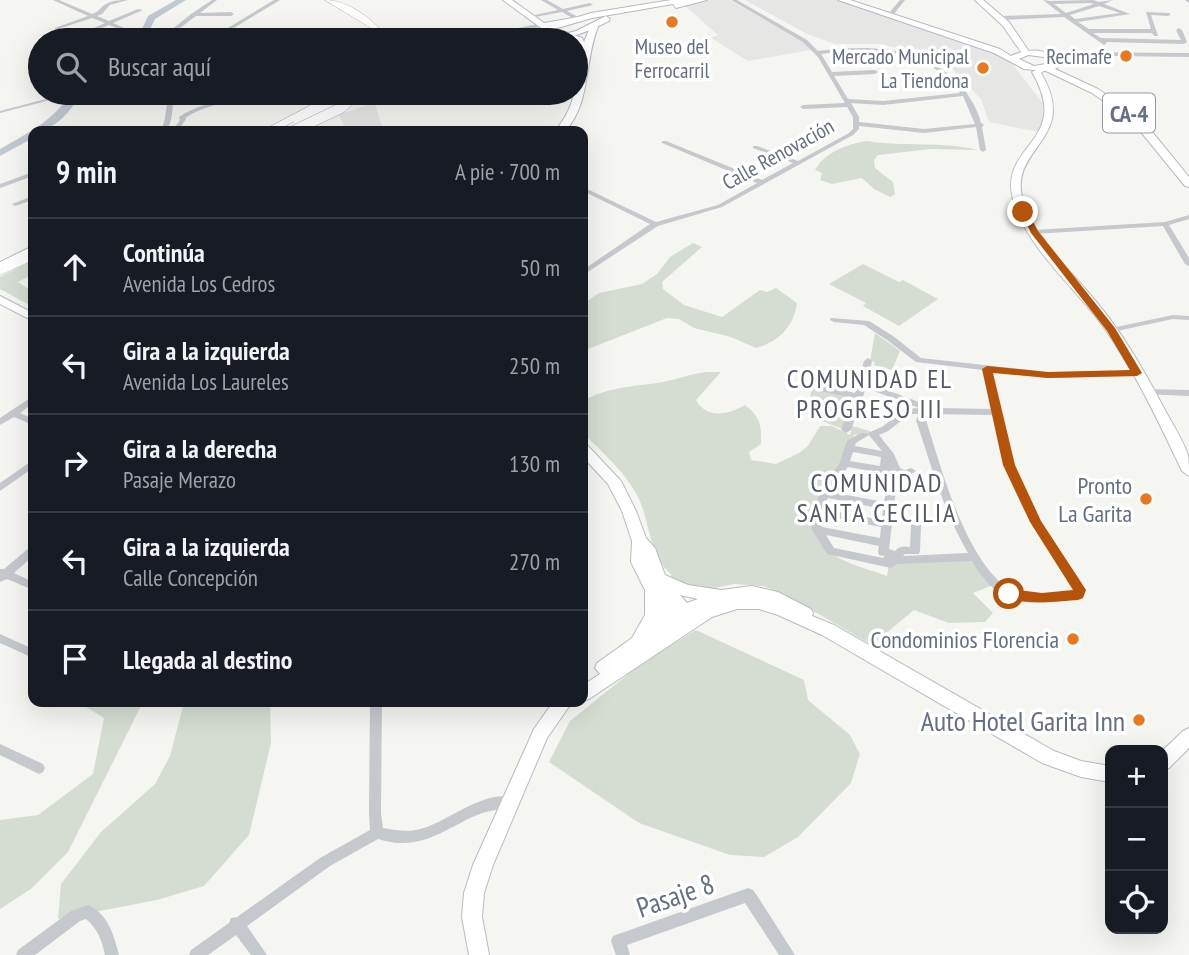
<!DOCTYPE html>
<html lang="es">
<head>
<meta charset="utf-8">
<style>
	:root { --surface:#171b24; --page:#20242c; --text:#f1f3f6; --muted:#9ea1a6; --line:#363941 }
	body { margin:0; font-family:"PT Sans Narrow",sans-serif; background:var(--page); color:var(--text) }
	.controls { position:absolute; right:21px; bottom:21px; display:grid; overflow:hidden; border-radius:14px; box-shadow:0 7px 28px #0002 }
	.controls button { width:63px; height:63px; display:grid; place-items:center; padding:0; border:0; border-bottom:2px solid var(--line); background:var(--surface); color:var(--text); font:35px sans-serif }
	.stop { position:absolute; width:21px; height:21px; margin:-16px; border:5px solid #b45309; border-radius:50%; background:#fff }
	.stop.end { background:#b45309; border-color:#fff; box-shadow:0 2px 7px #0008 }
	.list { margin:0; padding:0; list-style:none }
	h2 { display:flex; justify-content:space-between; align-items:center; height:91px; margin:0; padding:0 28px; font-size:30px }
	h2 small { font-size:23px; font-weight:400; color:var(--muted) }
	.list li { display:grid; grid-template-columns:46px 1fr auto; gap:21px; align-items:center; box-sizing:border-box; height:98px; padding:0 28px; border-top:2px solid var(--line) }
	.list b { display:block; font-size:26px; white-space:nowrap }
	.list p { margin:0; font-size:23px; white-space:nowrap; color:var(--muted) }
	.list em { font-size:23px; font-style:normal; color:var(--muted) }
	.icon { flex:none; width:38px; height:38px; fill:none; stroke:currentColor; stroke-width:2; stroke-linecap:round; stroke-linejoin:round }
	.map { position:relative; flex:none; width:1189px; height:955px; overflow:hidden }
	.search { position:absolute; background:var(--surface); box-shadow:0 7px 28px #0002; left:28px; top:28px; width:560px; height:77px; display:flex; align-items:center; gap:18px; box-sizing:border-box; padding:0 24px; border-radius:38px; color:var(--muted); font-size:26px }
	.panel { position:absolute; background:var(--surface); box-shadow:0 7px 28px #0002; left:28px; top:126px; width:560px; height:581px; border-radius:14px }
	.map>svg:first-child { display:block }
	.built { fill:#e6e6e5 }
	.green { fill:#d5ddd3 }
	.lines { fill:none; stroke-linecap:round; stroke-linejoin:round }
	.stream { stroke:#c1c9d0; stroke-width:2 }
	.river { fill:#c1c9d0; fill-rule:evenodd }
	.secondary-casing { stroke:#b7bbc0; stroke-width:2 }
	.primary-casing { stroke:#b6b9be; stroke-width:2 }
	.highway-casing { stroke:#b5b8bc; stroke-width:1 }
	.street { fill:#c5c8cc; fill-rule:evenodd }
	.secondary { fill:#fff; fill-rule:evenodd }
	.primary { fill:#fff; fill-rule:evenodd }
	.highway { fill:#fff; fill-rule:evenodd }
	.highway-bridge-casing { stroke:#b5b8bc; stroke-width:11; stroke-linecap:butt }
	.highway-bridge { stroke:#fff; stroke-width:10 }
	.route { fill:#b45309 }
	.poi-dot { fill:#e9781f; stroke:#fff; stroke-width:2.5 }
	.labels { text-anchor:middle; dominant-baseline:central; stroke-width:7; stroke-linejoin:round; paint-order:stroke }
	.far-poi-label { font-size:21px; fill:#636f84; stroke:#fff; text-anchor:end }
	.far-street-label { font-size:21px; fill:#636f84; stroke:#fff }
	.shield { fill:#fff; stroke:#929aa9; stroke-width:2 }
	.shield-label { font-size:23px; font-weight:bold; fill:#636f84 }
	.poi-label { font-size:24px; fill:#636f84; stroke:#fff; text-anchor:end }
	.neighbourhood-label { font-size:26px; letter-spacing:2px; fill:#525a69; stroke:#fff }
	.near-poi-label { font-size:28px; fill:#636f84; stroke:#fff; text-anchor:end }
	.near-street-label { font-size:28px; fill:#636f84; stroke:#fff }
</style>
</head>
<body>
<div class="map">
<svg width="1189" height="955" viewBox="0 0 1189 955">
	<rect width="100%" height="100%" fill="#f5f6f2"/>
	<!-- built -->
	<g class="built">
		<polygon points="710,0 729,0 803,41 811,50 748,61 711,38 718,35 684,5"/>
		<polygon points="745,0 838,0 990,51 1013,65 1042,102 1043,116 1039,132 989,122 981,99 971,89 953,70 931,56 881,44 836,44 807,34"/>
		<polygon points="374,102 384,131 317,131 345,127 339,115"/>
	</g>
	<!-- green -->
	<g class="green">
		<path d="M867,141C904,147 942,141 978,150L931,149L878,155L874,160L875,168L893,182L895,194L890,197L874,189L862,178L832,184L820,180L822,173L815,170C825,152 847,144 867,141Z"/>
		<path d="M693,243L702,247L662,282L663,289L684,305L722,317L760,290L767,292L776,288L797,303C794,327 778,342 756,348L731,337L694,328L679,319L667,318L583,351V304L599,293L642,284L657,274L670,257Z"/>
		<polygon points="33,260 33,274 18,282 33,292 33,307 0,289 0,277"/>
		<polygon points="863,264 899,282 903,280 938,299 899,326 863,306 866,303 829,284"/>
		<polygon points="875,333 900,351 892,370 874,365 875,362 870,361"/>
		<path d="M706,372H721L696,400C707,420 729,414 745,405C760,416 762,426 761,444L749,452L751,460L776,464L799,453L808,446L820,426H832L850,435L852,426L870,431L869,434L852,435L855,436L849,441L812,527C825,561 855,564 887,576L889,564L972,557L993,585L973,593L993,613L985,622L949,623L914,610L872,645L784,594L763,586L734,584L697,592L672,581L671,574C649,556 650,520 637,495C624,471 602,452 583,433V401C610,386 633,387 663,382C678,379 690,374 706,372Z"/>
		<polygon points="812,388 854,397 845,430 822,421 815,412 824,410 823,404 810,397"/>
		<polygon points="696,630 804,680 808,700 850,735 860,754 851,783 798,837 764,857 730,855 639,823 549,762 570,721 642,663"/>
		<polygon points="78,702 143,702 68,852 31,889 0,909 0,820 38,815 93,774 104,718"/>
		<polygon points="184,702 270,702 271,743 249,835 204,886 157,900 58,919 61,884 101,832 155,784 170,756"/>
	</g>
	<g class="lines">
		<!-- stream -->
		<polyline class="stream" points="0,112 73,93"/>
		<!-- river -->
		<g class="river">
			<polygon points="176,0 186,0 155,19 145,40 137,40 148,16"/>
			<path d="M72,93H82C70,111 56,131 33,131V138L0,156V149C30,132 52,121 72,93Z"/>
		</g>
		<!-- secondary casing -->
		<g class="secondary-casing">
			<g id="secondary">
				<path d="M503,0H512L544,23L590,15L594,17L549,26L582,38L584,42L591,25L598,27C584,61 591,104 565,131H555C578,104 575,81 583,49L576,40L548,33Z"/>
				<polygon points="975,0 983,0 1009,22 1030,53 1029,55 1023,55 1003,26"/>
				<path d="M1042,67L1046,69L1041,73C1081,140 1007,147 1023,200C1034,238 1069,269 1094,299C1123,333 1145,372 1166,412C1173,425 1183,440 1188,455C1189,461 1189,469 1189,476L1182,471C1159,423 1136,373 1105,329C1077,289 1025,247 1013,199C998,144 1073,142 1032,72Z"/>
				<polygon points="0,296 33,313 33,321 0,304"/>
				<path d="M583,445L588,446L621,481L636,511L646,538L655,548L665,575L688,585L721,590L752,586L778,592L811,609L813,613L812,616L834,625L1054,751L1081,761L1110,766V782L1081,777L1042,763L822,635L778,615L759,609H737L712,617L589,699L583,701V685L600,674L595,668L597,663L632,638L645,615V590L631,562L632,541L622,511L608,484L583,457ZM680,595L698,599L687,603Z"/>
				<polygon points="553,702 572,702 547,738 493,865 484,893 482,917 489,955 469,955 462,917 464,893 473,865 534,729"/>
				<polygon points="1189,728 1189,748 1169,768 1163,770 1163,750 1183,731"/>
			</g>
		</g>
		<!-- primary casing -->
		<g class="primary-casing">
			<g id="primary">
				<polygon points="671,0 707,0 676,8 673,4 592,18 516,40 503,40 591,13"/>
				<path d="M838,0H850L1000,49L1011,56C1028,48 1049,47 1062,64L1055,69L1098,89L1140,117L1189,177V187L1185,186L1132,121L1092,93L1046,71L1024,69L994,53ZM1028,55L1044,57L1052,63L1034,66L1019,59Z"/>
				<path d="M606,16L610,19L609,21C587,32 567,41 542,40L576,31Z"/>
				<polygon points="347,93 373,93 347,104 340,103 290,131 277,131 294,122 294,118"/>
				<polygon points="33,246 33,255 0,271 0,262"/>
			</g>
		</g>
		<!-- highway casing -->
		<g class="highway-casing">
			<g id="highway">
				<path d="M325,0C349,0 376,21 389,40H379L371,28Z"/>
				<polygon points="334,93 347,93 276,131 262,131"/>
				<polygon points="33,251 33,260 0,275 0,266"/>
			</g>
		</g>
		<!-- street -->
		<g class="street">
			<path d="M53,0H59L92,14C99,12 100,7 106,4C112,0 122,0 128,0L110,5L102,14L97,16L109,21L138,9L143,10L113,23L133,32L115,40H108L126,32L109,25L73,40H67L105,23L92,18L55,30V28L88,16Z"/>
			<polygon points="212,0 217,0 200,13 231,12 234,14 231,16 196,16 164,40 159,40 191,14"/>
			<polygon points="274,0 280,0 214,40 208,40"/>
			<polygon points="541,0 547,0 563,9 590,3 593,5 567,11 578,17 578,19 576,20 562,12 530,18 530,16 558,10"/>
			<path d="M731,0H737L807,40L818,51C869,45 923,45 960,85C970,96 978,110 981,123L984,125L982,127L986,150L983,152L980,150L976,127L924,133L859,126V129L853,135L722,207L658,226L583,275V270L650,224L583,191V187L656,222L718,205L757,183L662,143V141H666L762,180L793,163L753,148V146H757L798,161L849,133L853,129V117L847,107L803,109L800,107L803,105L845,103L818,57L803,42ZM846,51C881,51 917,53 945,76C951,81 956,87 960,93L883,101L848,99L834,76L875,74L878,72L875,70L832,72L821,54ZM963,96L975,124L924,129L859,122V117L851,103L883,105Z"/>
			<polygon points="900,0 905,0 894,14 890,14 890,12"/>
			<path d="M1043,0L1050,1L1093,0L1099,2L1113,0L1104,4L1130,14L1078,22L1089,29H1151L1146,12L1170,13V15L1168,16L1151,15L1158,36H1154L1152,33H1093L1101,38L1181,40L1176,30L1179,28L1182,30L1187,42L1184,44L1106,42L1107,43L1104,45L1064,17L1000,20L997,18L1000,16L1061,14ZM1091,3L1094,4L1066,13L1054,4ZM1099,6L1120,13L1075,19L1070,15Z"/>
			<polygon points="1185,0 1189,0 1189,3"/>
			<polygon points="543,23 546,25 545,26 476,40 424,37 421,35 424,33 474,37"/>
			<polygon points="1043,52 1189,53 1189,57 1041,55 1041,53"/>
			<path d="M170,93H176C171,105 174,117 168,128L175,127L180,120L179,117C203,101 252,92 281,93L278,95C247,100 212,100 185,118L186,119L179,129L161,131C167,118 165,106 170,93Z"/>
			<polygon points="108,126 110,127 113,131 107,131 105,128"/>
			<polygon points="31,159 33,160 33,164 28,161"/>
			<polygon points="33,172 33,176 0,188 0,184"/>
			<polygon points="33,196 33,200 15,206 12,204"/>
			<polygon points="1189,215 1189,219 1169,225 1189,258 1189,266 1185,264 1163,226 1034,234 1030,232 1034,230 1165,222"/>
			<polygon points="1173,315 1189,316 1189,320 1173,319 1112,332 1108,330 1112,328"/>
			<path d="M831,318L869,321L893,336L921,358L1047,372L1140,371L1141,373L1140,375L1137,376L1047,378L992,371L1014,465L1040,521L1083,585V595L1082,598C1073,600 1064,601 1054,602C1015,606 992,596 972,561L897,564L891,568L827,554L812,530L810,515L823,487L839,464L847,441L861,433H867L869,435L856,443L855,446L882,451L868,434L870,432L882,427L905,409L919,408L866,388L851,430L846,433L841,430L853,398L807,388L806,386L807,384L810,383L855,393L864,361L868,358L872,361L868,383L935,408L992,409L983,370L916,362L887,340L864,325L834,322L830,320ZM910,414H919L916,420C931,465 944,512 968,553L903,556L905,554H919L920,551L921,525L920,522H912L911,525L910,547C903,546 900,546 895,551L889,549L898,474L906,477L916,471L911,468L905,470L900,468L894,454L879,435L888,431ZM928,414L993,415L1004,465L1031,522L1073,585V591C1055,593 1030,600 1013,591C967,567 941,467 926,420ZM853,452L881,457L880,466L850,461ZM848,467L888,474L887,485L841,476ZM837,482L886,491L884,502L831,492ZM828,498L883,509L882,520L823,509ZM820,515L881,527L880,538L822,527ZM826,535L879,546L878,552L879,555L885,556L883,558L834,548Z"/>
			<polygon points="1146,389 1189,390 1189,396 1143,394 1142,392"/>
			<polygon points="33,396 33,403 20,413 33,419 33,425 14,417 0,425 0,418"/>
			<polygon points="33,460 33,468 0,491 0,483"/>
			<polygon points="33,547 33,556 14,573 33,582 33,590 7,579 0,582 0,569 4,569 29,548"/>
			<polygon points="0,634 33,649 33,658 0,643"/>
			<path d="M370,702H382L381,813L383,828C394,830 405,832 416,830C446,825 482,788 515,798L516,802L515,806C502,810 489,810 477,815C451,826 430,844 400,843C393,843 385,841 378,839L330,866L247,926L267,955H251L236,935L208,955H189L191,950L229,923L231,918L237,917L320,858L370,830L369,813Z"/>
			<polygon points="0,744 43,764 45,768 43,772 39,774 35,772 0,755"/>
			<polygon points="748,888 753,890 758,897 795,955 779,955 745,903 627,945 630,955 616,955 611,941 613,936"/>
			<path d="M88,905C108,914 114,935 119,955H105C102,941 98,929 86,919L80,921L35,955H16L18,950L71,911Z"/>
		</g>
		<!-- secondary -->
		<use href="#secondary" class="secondary"/>
		<!-- primary -->
		<use href="#primary" class="primary"/>
		<!-- highway -->
		<use href="#highway" class="highway"/>
		<!-- highway-bridge casing -->
		<g class="highway-bridge-casing">
			<polyline id="highway-bridge" points="293,131 341,108 357,93"/>
		</g>
		<!-- highway-bridge -->
		<use href="#highway-bridge" class="highway-bridge"/>
	</g>
	<!-- route -->
	<path class="route" d="M1020,210H1026L1038,231L1115,328L1142,373L1137,376L1048,378L993,373L1015,465L1041,521L1086,590L1083,598L1078,600C1060,601 1015,607 1003,594L1009,589L1042,593L1073,590L1030,522L1003,465L982,369L987,366L1048,372L1130,370L1107,331L1031,233Z"/>
	<!-- markers -->
	<g class="poi-dot">
		<circle cx="672" cy="22" r="7"/>
		<circle cx="1126" cy="56" r="7"/>
		<circle cx="983" cy="68" r="7"/>
		<circle cx="1146" cy="499" r="7"/>
		<circle cx="1073" cy="639" r="7"/>
		<circle cx="1139" cy="720" r="7"/>
	</g>
	<g class="labels">
		<!-- far-poi labels -->
		<g class="far-poi-label">
			<text x="672" y="46" text-anchor="middle">Museo del<tspan x="672" dy="24">Ferrocarril</tspan></text>
			<text x="969" y="56">Mercado Municipal<tspan x="969" dy="24">La Tiendona</tspan></text>
			<text x="1112" y="56">Recimafe</text>
		</g>
		<!-- far-street labels -->
		<g class="far-street-label">
			<text transform="translate(778 154) rotate(-29)">Calle Renovación</text>
		</g>
		<!-- shield labels -->
		<rect class="shield" x="1103" y="93.5" width="52" height="39" rx="5"/>
		<g class="shield-label">
			<text x="1129" y="113">CA-4</text>
		</g>
		<!-- poi labels -->
		<g class="poi-label">
			<text x="1132" y="485">Pronto<tspan x="1132" dy="28">La Garita</tspan></text>
			<text x="1059" y="639">Condominios Florencia</text>
		</g>
		<!-- neighbourhood labels -->
		<g class="neighbourhood-label">
			<text x="870" y="378">COMUNIDAD EL<tspan x="870" dy="30">PROGRESO III</tspan></text>
			<text x="877" y="482">COMUNIDAD<tspan x="877" dy="30">SANTA CECILIA</tspan></text>
		</g>
		<!-- near-poi labels -->
		<g class="near-poi-label">
			<text x="1125" y="720">Auto Hotel Garita Inn</text>
		</g>
		<!-- near-street labels -->
		<g class="near-street-label">
			<text transform="translate(675 895) rotate(-19)">Pasaje 8</text>
		</g>
	</g>
</svg>
<div class="controls">
<button>+</button>
<button>−</button>
<button><svg class="icon" aria-label="locate" viewBox="0 0 24 24"><circle cx="12" cy="12" r="6"/><path d="M12 2v4M12 18v4M2 12h4M18 12h4"/></svg></button>
</div>
<div class="stop" style="left:1009px;top:594px"></div>
<div class="stop end" style="left:1023px;top:212px"></div>
<div class="search"><svg class="icon" aria-label="search" viewBox="0 0 24 24"><circle cx="10" cy="10" r="6"/><path d="M15 15l6 6"/></svg>Buscar aquí</div>
<section class="panel">
<h2>9 min<small>A pie · 700 m</small></h2>
<ul class="list">
<li><svg class="icon" aria-label="ahead" viewBox="0 0 24 24"><path d="M12 20V5M6 11l6-6 6 6"/></svg><div><b>Continúa</b><p>Avenida Los Cedros</p></div><em>50 m</em></li>
<li><svg class="icon" aria-label="left" viewBox="0 0 24 24"><path d="M17 20v-9H6M10 6l-5 5 5 5"/></svg><div><b>Gira a la izquierda</b><p>Avenida Los Laureles</p></div><em>250 m</em></li>
<li><svg class="icon" aria-label="right" viewBox="0 0 24 24"><path d="M7 20v-9h11M14 6l5 5-5 5"/></svg><div><b>Gira a la derecha</b><p>Pasaje Merazo</p></div><em>130 m</em></li>
<li><svg class="icon" aria-label="left" viewBox="0 0 24 24"><path d="M17 20v-9H6M10 6l-5 5 5 5"/></svg><div><b>Gira a la izquierda</b><p>Calle Concepción</p></div><em>270 m</em></li>
<li><svg class="icon" aria-label="arrive" viewBox="0 0 24 24"><path d="M6 21V4h12l-3 4 3 4H6"/></svg><div><b>Llegada al destino</b></div></li>
</ul>
</section>
</div>
</body>
</html>
